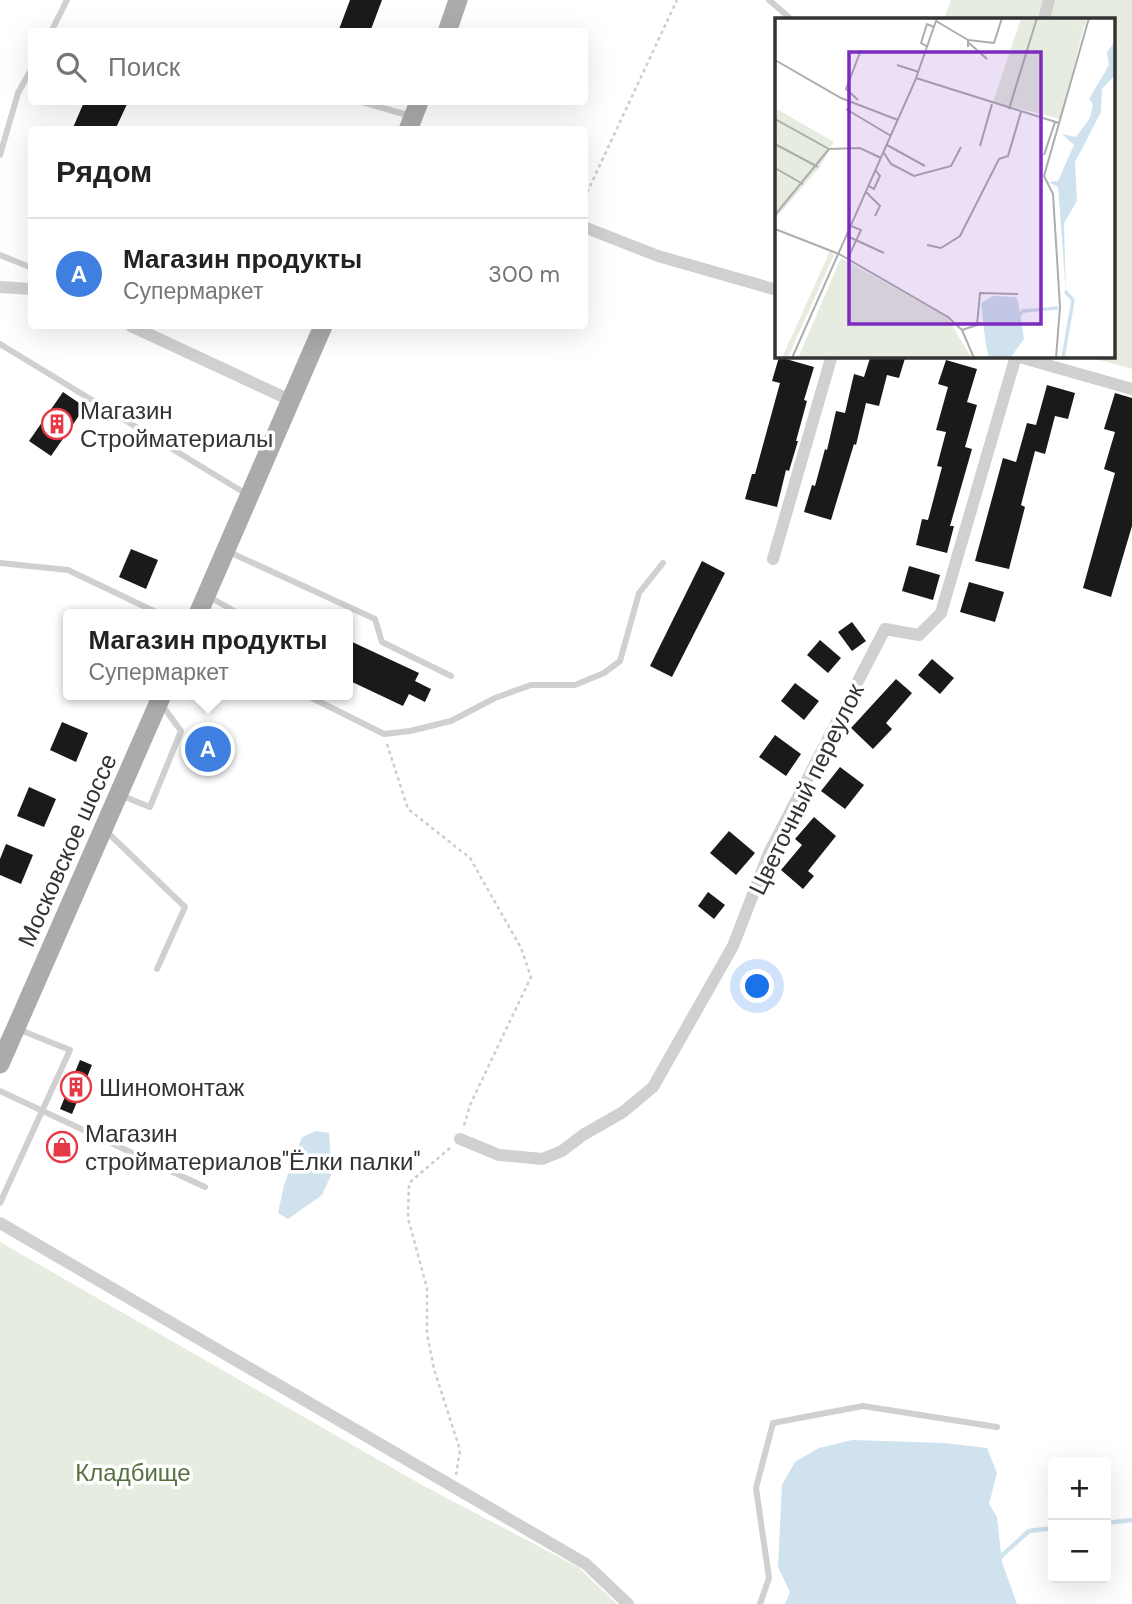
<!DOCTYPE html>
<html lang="ru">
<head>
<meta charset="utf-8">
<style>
	:root { --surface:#fff; --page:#f2f2f2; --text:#222; --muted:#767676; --line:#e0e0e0; --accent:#e63946 }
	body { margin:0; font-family:"DM Sans",sans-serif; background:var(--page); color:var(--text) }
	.controls { position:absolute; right:21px; bottom:21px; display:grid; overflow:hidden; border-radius:7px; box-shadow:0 7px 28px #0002 }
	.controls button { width:63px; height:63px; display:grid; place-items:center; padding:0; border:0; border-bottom:2px solid var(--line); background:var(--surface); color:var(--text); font:35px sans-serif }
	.you { position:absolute; left:758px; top:987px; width:24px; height:24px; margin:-18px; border:5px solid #fff; border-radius:50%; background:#1a73e8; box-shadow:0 0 0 10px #1a73e833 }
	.badge { display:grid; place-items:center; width:46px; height:46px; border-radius:50%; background:var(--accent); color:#fff; font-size:23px; font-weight:700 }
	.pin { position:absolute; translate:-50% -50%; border:4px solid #fff; box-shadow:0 2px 7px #0006 }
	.popup { position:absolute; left:63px; top:609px; width:290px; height:91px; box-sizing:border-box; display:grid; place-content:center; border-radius:7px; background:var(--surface); filter:drop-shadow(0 2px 5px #0005); font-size:23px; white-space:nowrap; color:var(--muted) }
	.popup b { font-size:26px; color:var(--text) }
	.popup::after { content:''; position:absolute; left:50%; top:100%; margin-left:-14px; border:14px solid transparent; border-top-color:var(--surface) }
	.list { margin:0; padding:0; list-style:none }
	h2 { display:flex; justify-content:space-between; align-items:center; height:91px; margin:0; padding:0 28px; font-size:30px }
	h2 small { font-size:23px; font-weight:400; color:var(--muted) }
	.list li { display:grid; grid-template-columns:46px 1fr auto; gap:21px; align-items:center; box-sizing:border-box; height:112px; padding:0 28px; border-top:2px solid var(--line) }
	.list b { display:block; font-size:26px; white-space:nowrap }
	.list p { margin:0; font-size:23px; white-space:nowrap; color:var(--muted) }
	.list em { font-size:23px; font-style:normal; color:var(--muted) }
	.icon { flex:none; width:38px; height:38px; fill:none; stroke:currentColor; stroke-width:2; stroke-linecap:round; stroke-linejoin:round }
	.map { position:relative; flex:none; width:1132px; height:1604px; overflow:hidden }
	.search { position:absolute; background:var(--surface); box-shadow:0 7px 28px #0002; left:28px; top:28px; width:560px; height:77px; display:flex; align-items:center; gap:18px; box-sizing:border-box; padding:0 24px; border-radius:7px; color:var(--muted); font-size:26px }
	.panel { position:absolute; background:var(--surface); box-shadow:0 7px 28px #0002; left:28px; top:126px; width:560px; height:203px; border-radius:7px }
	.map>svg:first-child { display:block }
	.green { fill:#e6ecdf }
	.water { fill:#cfe2ee }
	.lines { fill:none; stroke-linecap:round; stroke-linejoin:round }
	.stream { stroke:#cfe2ee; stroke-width:4.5 }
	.building { fill:#1a1a1a }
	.path { stroke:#cdcdcd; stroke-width:2.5; stroke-dasharray:3.5 3.5; stroke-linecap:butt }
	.service { stroke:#d0d0d0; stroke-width:6 }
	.minor { stroke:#d0d0d0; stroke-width:12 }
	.primary { stroke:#ababab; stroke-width:19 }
	.labels { text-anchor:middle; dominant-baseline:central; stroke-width:7; stroke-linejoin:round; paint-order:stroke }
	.poi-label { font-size:24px; fill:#333; stroke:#fff; text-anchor:start }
	.street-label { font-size:24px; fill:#333; stroke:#fff }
	.park-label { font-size:24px; fill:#56703f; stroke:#fff }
	.inset-river { fill:none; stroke:#cfe2ee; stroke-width:3.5 }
	.inset-road { fill:none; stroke:#adadad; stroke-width:2 }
	.view { fill:#7b2cbf; fill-opacity:0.15; stroke:#7b2cbf; stroke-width:3.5 }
	.inset-edge { fill:none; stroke:#333; stroke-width:3.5 }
</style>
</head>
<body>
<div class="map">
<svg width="1132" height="1604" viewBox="0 0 1132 1604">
	<rect width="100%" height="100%" fill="#fff"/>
	<!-- green -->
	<g class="green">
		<polygon points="951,0 1132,0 1132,369 1082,355 1113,355 1113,19 944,19"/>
		<polygon points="0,1242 422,1485 578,1567 617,1604 0,1604"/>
	</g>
	<!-- water -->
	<g class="water">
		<polygon points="316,1131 329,1133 332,1173 322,1195 288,1219 278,1213 284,1185 302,1137"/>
		<polygon points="852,1440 945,1443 987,1448 997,1473 989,1504 997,1517 1002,1562 1017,1604 785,1604 790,1592 778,1567 782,1485 795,1462 819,1448"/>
	</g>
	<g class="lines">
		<!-- stream -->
		<g class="stream">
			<polyline points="1106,1523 1132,1520"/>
			<polyline points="997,1560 1029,1531 1053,1528"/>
		</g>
	</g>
	<!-- building -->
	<g class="building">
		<polygon points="350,0 382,0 370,32 338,32"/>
		<polygon points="84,102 128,102 115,130 72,130"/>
		<polygon points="871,355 906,355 899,378 887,375 879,406 866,403 856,445 854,444 831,520 804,512 812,485 815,486 825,449 827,450 836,411 845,413 854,374 864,377"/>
		<polygon points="779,357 814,367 804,400 807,401 796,441 798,441 789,471 786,470 777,507 745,499 752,474 755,474 780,383 772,381"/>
		<polygon points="946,360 977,369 967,402 977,405 965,447 972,449 950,526 954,526 947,553 916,545 922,519 928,520 942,467 937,466 946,432 936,430 948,387 938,384"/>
		<polygon points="1047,385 1075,393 1068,419 1055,416 1045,454 1035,451 1021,505 1025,507 1009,569 975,561 1003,458 1016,462 1027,423 1036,425"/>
		<polygon points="63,392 85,407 51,456 29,441"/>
		<polygon points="1115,393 1132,398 1132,526 1111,597 1083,588 1115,473 1104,469 1115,432 1104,429"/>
		<polygon points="131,549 158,560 146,589 119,577"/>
		<polygon points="702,561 725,573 672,677 650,666"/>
		<polygon points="909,566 940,575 933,600 902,591"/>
		<polygon points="969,582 1004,592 995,622 960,612"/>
		<polygon points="852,622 866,641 852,651 838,632"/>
		<polygon points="348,640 419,673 415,681 431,689 425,702 409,694 403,706 348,680"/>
		<polygon points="820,640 841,658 828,673 807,655"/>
		<polygon points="932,659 954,678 940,694 918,675"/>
		<polygon points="896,679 912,693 886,723 892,729 873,749 851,728"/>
		<polygon points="795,683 819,701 804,720 781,701"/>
		<polygon points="62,722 88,733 76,762 50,750"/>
		<polygon points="775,735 801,754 786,776 759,757"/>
		<polygon points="205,737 218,742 211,761 198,756"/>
		<polygon points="840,767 864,785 845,809 821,791"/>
		<polygon points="29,787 56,799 44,827 17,816"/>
		<polygon points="814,817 836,836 808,871 814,876 803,889 781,870 802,845 795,839"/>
		<polygon points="729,831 755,853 736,875 710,853"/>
		<polygon points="6,844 33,855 21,884 0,875 0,859"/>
		<polygon points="708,892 725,905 714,919 698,906"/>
		<polygon points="80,1060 92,1065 72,1114 60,1109"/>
	</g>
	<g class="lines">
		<!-- path -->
		<g class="path">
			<polyline points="584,199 677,0"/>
			<polyline points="387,744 408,809 470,858 521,948 531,977 470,1105 463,1129"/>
			<polyline points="450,1148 409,1183 408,1218 427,1288 427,1334 434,1369 460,1450 456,1475"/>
		</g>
		<!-- service -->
		<g class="service">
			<polyline points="769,0 791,19"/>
			<polyline points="51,32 67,0"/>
			<polyline points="362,102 411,116"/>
			<polyline points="0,155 18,93 32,68"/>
			<polyline points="0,255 32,268"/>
			<polyline points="0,344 248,495"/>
			<polyline points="227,551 375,619 382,642 451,676"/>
			<polyline points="0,563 68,570 160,614"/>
			<polyline points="208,596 234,611 234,614"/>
			<polyline points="306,695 384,734 410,731 451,721 495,698 531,685 575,685 604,673 620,661 639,593 663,563"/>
			<polyline points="120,795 150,807 181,731 162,705"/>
			<polyline points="107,832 185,907 157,969"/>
			<polyline points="0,1091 205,1187"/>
			<polyline points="0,1203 70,1050 20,1030"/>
			<polyline points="760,1604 769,1578 756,1488 773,1423 863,1406 997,1427"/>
		</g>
		<!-- minor -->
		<g class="minor">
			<polyline points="1044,19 1049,0"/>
			<polyline points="584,227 658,256 777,290"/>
			<polyline points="0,287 32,289"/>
			<polyline points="131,326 290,400"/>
			<polyline points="1012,355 1132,389"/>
			<polyline points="773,559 832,355"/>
			<polyline points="460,1139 499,1155 542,1159 562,1151 583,1135 623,1112 653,1087 733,946 769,853 885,629 919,635 941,613 1016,356"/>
			<polyline points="0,1223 586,1564 628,1604"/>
		</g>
		<!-- primary -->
		<g class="primary">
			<polyline points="447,32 458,0"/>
			<polyline points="408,130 419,102"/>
			<polyline points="198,614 323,326"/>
			<polyline points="0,1064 162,695"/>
		</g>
	</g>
	<!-- icons -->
	<defs>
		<g id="building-ring" transform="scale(1.575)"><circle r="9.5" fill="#fff" stroke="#e63946" stroke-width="1.5"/><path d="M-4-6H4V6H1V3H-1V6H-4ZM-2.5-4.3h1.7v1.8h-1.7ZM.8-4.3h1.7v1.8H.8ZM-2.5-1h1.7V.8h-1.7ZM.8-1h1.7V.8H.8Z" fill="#e63946"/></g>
		<g id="shop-ring" transform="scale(1.575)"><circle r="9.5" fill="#fff" stroke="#e63946" stroke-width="1.5"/><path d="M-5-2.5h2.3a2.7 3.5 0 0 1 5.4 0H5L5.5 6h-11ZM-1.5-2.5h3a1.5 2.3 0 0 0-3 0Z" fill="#e63946"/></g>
	</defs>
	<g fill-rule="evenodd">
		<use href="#building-ring" x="57" y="424"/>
		<use href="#building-ring" x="76" y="1087"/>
		<use href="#shop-ring" x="62" y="1147"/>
	</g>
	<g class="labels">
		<!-- poi labels -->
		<g class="poi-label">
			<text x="80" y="410">Магазин<tspan x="80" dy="28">Стройматериалы</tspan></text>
			<text x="99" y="1087">Шиномонтаж</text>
			<text x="85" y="1133">Магазин<tspan x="85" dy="28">стройматериалов"Ёлки палки"</tspan></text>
		</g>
		<!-- street labels -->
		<g class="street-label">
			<text transform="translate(806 789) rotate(-64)">Цветочный переулок</text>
			<text transform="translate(67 850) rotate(-66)">Московское шоссе</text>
		</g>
		<!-- park labels -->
		<g class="park-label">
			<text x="133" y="1472">Кладбище</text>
		</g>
	</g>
	<!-- overview -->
	<g transform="translate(775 18)">
		<rect width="340" height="340" fill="#fff"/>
		<path d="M246,0H312L310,9L293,4L309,9L285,101L218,84ZM0,90L59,124L44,150L0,201ZM55,233L59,237L13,339L7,340ZM66,240L172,299L196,339L23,340Z" fill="#e6ecdf"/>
		<path d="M339,25V58L327,71L326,94L300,144L302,183L289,205L291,275L283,169L273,164L283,163L299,127L287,116L301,119L315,100L318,86L314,81L334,47L332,34ZM218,278L241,279L243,283L249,321L236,339H214L211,328L206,285Z" fill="#cfe2ee"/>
		<path class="inset-river" d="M242,299L248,293L283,290M288,340L298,282L290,273"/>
		<path class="inset-road" d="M161,3L193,22V29M193,22L219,25L227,0M194,25L212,41M153,29L146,25L152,6L159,9M0,42L66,80L123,102M122,47L144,54M141,60L284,105M83,82L71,71L86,32M71,91L116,118M234,91L262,0M0,101L54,131L85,130L106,140M0,126L43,149M112,127L150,148M205,128L217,86M109,135L116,146L139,158L176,148L186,129M269,137L280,104M0,150L28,166M94,168L99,171L105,158L101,153M91,174L105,188L100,198M0,197L54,131M0,211L64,236L173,299L187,312L199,340M72,218L109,235M152,227L166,230L185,218L224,141L233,138L246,94M73,240L86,212L76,208M187,312L202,307L205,275L243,276M17,340L140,63L162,0M281,340L285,289L278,176L269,158L314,0"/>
		<path class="view" d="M74,34H266V306H74Z"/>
		<rect width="340" height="340" class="inset-edge"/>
	</g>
</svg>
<div class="controls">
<button>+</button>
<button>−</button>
</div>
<div class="you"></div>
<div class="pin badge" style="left:208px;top:749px;background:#3f7fe0">A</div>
<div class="popup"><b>Магазин продукты</b>Супермаркет</div>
<div class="search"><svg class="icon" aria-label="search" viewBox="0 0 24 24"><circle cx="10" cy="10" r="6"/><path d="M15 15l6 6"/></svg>Поиск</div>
<section class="panel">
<h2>Рядом<small></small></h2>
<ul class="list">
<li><span class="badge" style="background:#3f7fe0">A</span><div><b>Магазин продукты</b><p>Супермаркет</p></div><em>300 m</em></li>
</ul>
</section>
</div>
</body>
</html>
